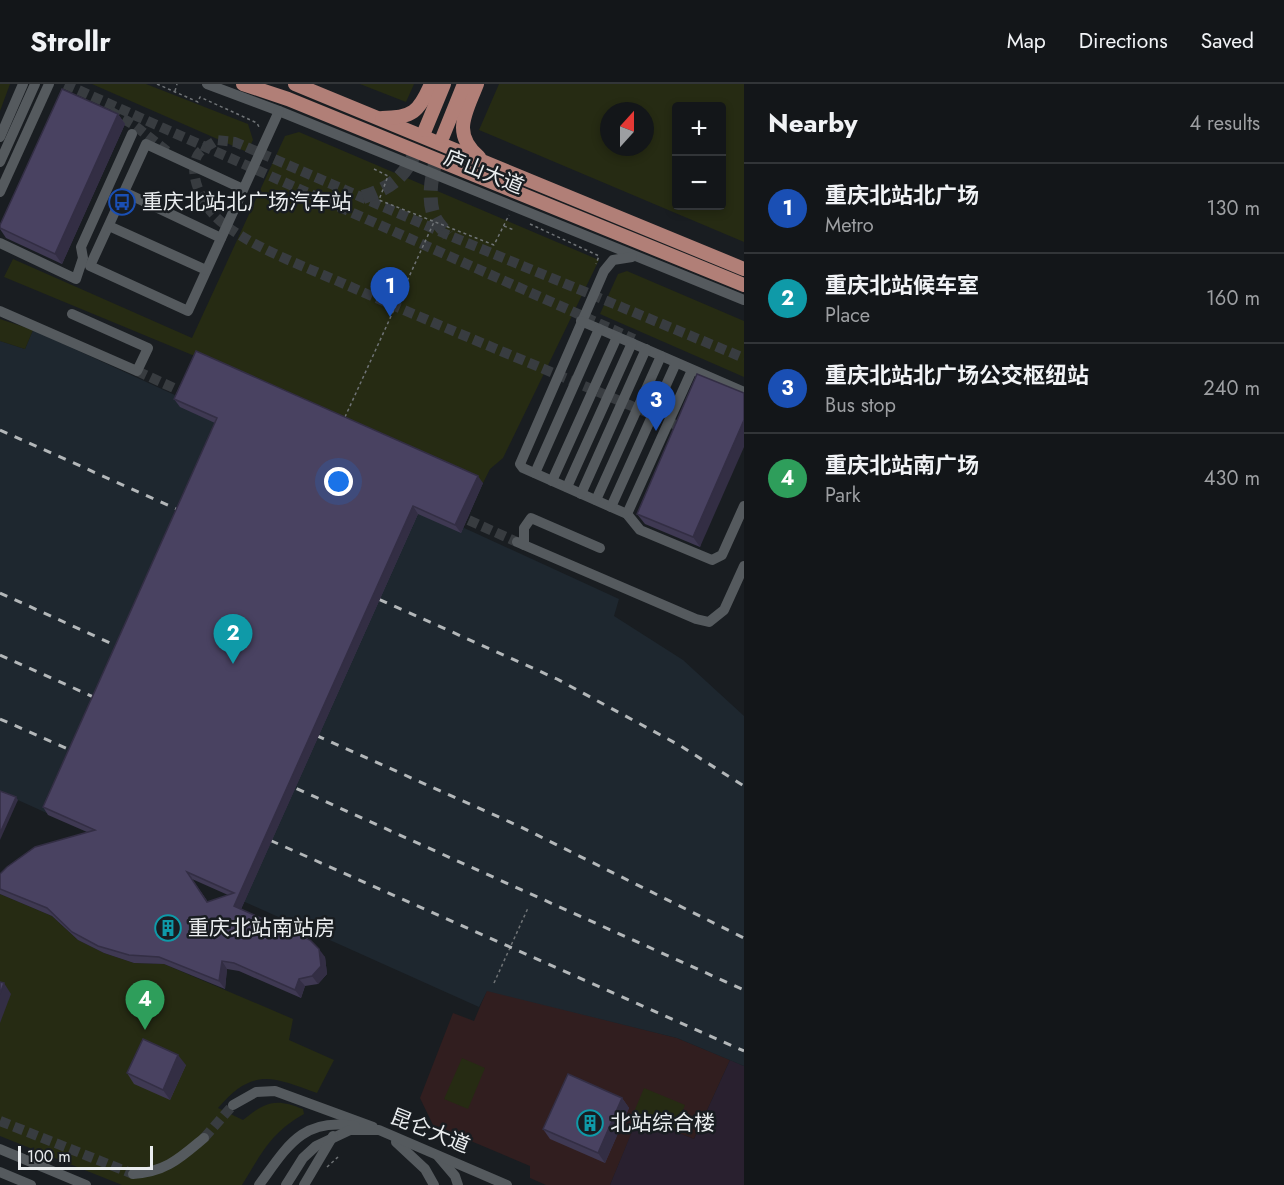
<!DOCTYPE html>
<html lang="en">
<head>
<meta charset="utf-8">
<style>
	:root { --surface:#131619; --page:#1c1f22; --text:#f1f3f6; --muted:#9d9fa2; --line:#323538; --accent:#aeaefb }
	body { margin:0; font-family:Jost,"Noto Sans SC",sans-serif; background:var(--page); color:var(--text) }
	.controls { position:absolute; right:18px; top:18px; display:grid; overflow:hidden; border-radius:6px; box-shadow:0 3px 9px #0003 }
	.controls button { width:54px; height:54px; display:grid; place-items:center; padding:0; border:0; border-bottom:2px solid var(--line); background:var(--surface); color:var(--text); font:30px sans-serif }
	.compass { position:absolute; left:600px; top:18px; width:54px; height:54px; border-radius:50%; background:var(--surface); box-shadow:0 3px 9px #0003; rotate:21deg }
	.scale { position:absolute; left:18px; bottom:15px; width:135px; box-sizing:border-box; padding-left:6px; border:3px solid #eaedef; border-top:0; font-size:16px; line-height:21px; white-space:nowrap; color:#eaedef; -webkit-text-stroke:4px #191d21; paint-order:stroke }
	.you { position:absolute; left:339px; top:398px; width:21px; height:21px; margin:-15px; border:4px solid #fff; border-radius:50%; background:#1a73e8; box-shadow:0 0 0 9px #1a73e833 }
	.badge { display:grid; place-items:center; width:39px; height:39px; border-radius:50%; background:var(--accent); color:#fff; font-size:20px; font-weight:700 }
	.pin { position:absolute; translate:-50% -50px; filter:drop-shadow(0 2px 3px #0008) }
	.pin::after { content:''; position:absolute; top:32px; width:21px; height:18px; background:inherit; clip-path:polygon(0 0,100% 0,50% 100%) }
	.list { margin:0; padding:0; list-style:none }
	h2 { display:flex; justify-content:space-between; align-items:center; height:78px; margin:0; padding:0 24px; font-size:26px }
	h2 small { font-size:20px; font-weight:400; color:var(--muted) }
	.list li { display:grid; grid-template-columns:39px 1fr auto; gap:18px; align-items:center; box-sizing:border-box; height:90px; padding:0 24px; border-top:2px solid var(--line) }
	.list b { display:block; font-size:22px; white-space:nowrap }
	.list p { margin:0; font-size:20px; white-space:nowrap; color:var(--muted) }
	.list em { font-size:20px; font-style:normal; color:var(--muted) }
	.map { position:relative; flex:none; width:744px; height:1101px; overflow:hidden }
	header { display:flex; align-items:center; gap:36px; box-sizing:border-box; height:84px; padding:0 30px; background:var(--surface); border-bottom:2px solid var(--line) }
	header strong { font-size:28px }
	nav { display:flex; gap:33px; margin-inline-start:auto; font-size:21px }
	main { display:flex }
	aside { flex:1; background:var(--surface) }
	.map>svg:first-child { display:block }
	.commercial { fill:#311e1f }
	.industrial { fill:#29202f }
	.built { fill:#1e272f }
	.green { fill:#262b13; fill-rule:evenodd }
	.lines { fill:none; stroke-linecap:round; stroke-linejoin:round }
	.minor-tunnel { stroke:#383c40; stroke-width:10; stroke-dasharray:10 5; stroke-linecap:butt }
	.major-tunnel { stroke:#383c40; stroke-width:14; stroke-dasharray:14 7; stroke-linecap:butt }
	.path { stroke:#6f7376; stroke-width:1.5; stroke-dasharray:3 3; stroke-linecap:butt }
	.minor { stroke:#555a5e; stroke-width:10 }
	.major { stroke:#b17f77; stroke-width:14 }
	.rail { stroke:#b3b7b9; stroke-width:3; stroke-dasharray:8 8; stroke-linecap:butt }
	.wall { fill:#3f3953; fill-rule:evenodd }
	.shaded-wall { fill:#332e44 }
	.building { fill:#494261; stroke:#332e44; stroke-width:1.5; fill-rule:evenodd }
	.labels { text-anchor:middle; dominant-baseline:central; stroke-width:5; stroke-linejoin:round; paint-order:stroke }
	.street-label { font-size:21px; fill:#eaedef; stroke:#191d21 }
	.poi-label { font-size:21px; fill:#eaedef; stroke:#191d21; text-anchor:start }
</style>
</head>
<body>
<header>
<strong>Strollr</strong>
<nav><a>Map</a><a>Directions</a><a>Saved</a></nav>
</header>
<main>
<div class="map">
<svg width="744" height="1101" viewBox="0 0 744 1101">
	<rect width="100%" height="100%" fill="#191d21"/>
	<!-- commercial -->
	<polygon class="commercial" points="487,906 677,954 730,976 694,1055 638,1034 610,1101 546,1101 530,1094 530,1082 433,1041 420,1014 453,929 474,937"/>
	<!-- industrial -->
	<polygon class="industrial" points="730,976 744,982 744,1101 610,1101 638,1033 694,1055"/>
	<!-- built -->
	<polygon class="built" points="33,246 619,515 614,532 683,576 744,632 744,982 677,954 487,907 479,923 0,708 0,257 25,265"/>
	<!-- green -->
	<g class="green">
		<polygon points="0,0 10,0 0,27"/>
		<polygon points="92,0 146,0 248,40 253,56 247,68"/>
		<polygon points="360,0 414,0 406,18"/>
		<path d="M499,0H744V158L479,46ZM676,22H722V122H676ZM609,27H645V63H609Z"/>
		<polygon points="299,48 599,176 503,374 490,385 483,399 202,275 4,193 13,175 192,254 285,52"/>
		<polygon points="627,187 744,237 744,293 600,230 618,190"/>
		<polygon points="0,235 33,246 25,265 0,257"/>
		<path d="M0,810L52,832L78,856L104,869L134,879L164,880L293,935L289,956L334,976L317,1009C272,993 253,983 218,1024L243,1036C266,1017 276,1014 303,1025L304,1030C270,1049 262,1069 242,1101H122L0,1052Z"/>
		<polygon points="462,974 485,984 468,1025 444,1015"/>
		<polygon points="644,1004 685,1021 675,1045 634,1028"/>
	</g>
	<g class="lines">
		<!-- minor-tunnel -->
		<g class="minor-tunnel">
			<polyline points="65,0 634,255"/>
			<polyline points="110,27 134,41 168,68"/>
			<polyline points="137,287 191,312"/>
			<path d="M676,341C565,293 453,248 342,199C306,183 240,159 214,131C202,119 186,86 199,69C203,64 212,60 217,56L235,58L448,151L744,274"/>
			<polyline points="455,430 517,458"/>
			<polyline points="0,1037 133,1090"/>
			<polyline points="204,1054 233,1021"/>
		</g>
		<!-- major-tunnel -->
		<g class="major-tunnel">
			<path d="M443,52C436,76 425,107 434,132C437,139 444,146 448,151"/>
			<path d="M363,113C403,100 410,83 425,46"/>
		</g>
		<!-- path -->
		<g class="path">
			<polyline points="157,0 198,18 200,13 257,39 260,45"/>
			<polyline points="175,7 177,0"/>
			<polyline points="374,85 388,92 379,116 494,161 509,131"/>
			<polyline points="530,140 599,172 596,180"/>
			<polyline points="504,142 514,146"/>
			<polyline points="345,333 434,138"/>
			<polyline points="494,899 528,824"/>
			<polyline points="327,1083 338,1073"/>
		</g>
		<!-- minor -->
		<g class="minor">
			<polyline points="207,0 279,27 744,216"/>
			<polyline points="0,53 23,0"/>
			<polyline points="0,78 35,0"/>
			<polyline points="243,105 146,60 90,182 188,227 279,27"/>
			<polyline points="0,108 49,0"/>
			<polyline points="124,108 221,154"/>
			<polyline points="109,142 206,186"/>
			<polyline points="0,159 76,195 83,174 81,163 132,50"/>
			<polyline points="632,173 613,176 604,187 520,380 523,384 627,430 640,446 712,476 722,471 744,422"/>
			<polyline points="0,227 137,287 148,264 72,230"/>
			<polyline points="581,237 744,308"/>
			<polyline points="535,389 599,245"/>
			<polyline points="552,397 617,253"/>
			<polyline points="567,403 632,259"/>
			<polyline points="581,410 646,265"/>
			<polyline points="596,416 661,272"/>
			<polyline points="611,423 676,279"/>
			<polyline points="627,430 692,286"/>
			<polyline points="517,458 696,535 709,538 724,526 744,482"/>
			<polyline points="524,461 524,444 531,434 600,464"/>
			<polyline points="233,1021 256,1008 275,1007 373,1043"/>
			<polyline points="396,1058 425,1085 434,1101"/>
			<polyline points="0,1065 86,1101"/>
			<polyline points="438,1072 455,1092 458,1101"/>
			<polyline points="0,1088 31,1101"/>
			<path d="M133,1090C166,1088 180,1074 204,1054"/>
			<path d="M259,1101C287,1063 302,1033 355,1042"/>
			<polyline points="286,1101 303,1074 316,1062 350,1046 379,1046 507,1101"/>
			<polyline points="304,1101 333,1052"/>
		</g>
		<!-- major -->
		<g class="major">
			<polyline points="243,0 288,15 744,201"/>
			<polyline points="295,0 744,185"/>
			<path d="M477,0C466,29 451,49 479,73"/>
			<path d="M382,34C412,34 419,28 431,0"/>
			<polyline points="425,46 444,0"/>
			<polyline points="443,52 464,0"/>
		</g>
		<!-- rail -->
		<g class="rail">
			<polyline points="0,346 192,432"/>
			<polyline points="0,509 130,568"/>
			<polyline points="365,509 557,595 679,661 744,702"/>
			<polyline points="0,571 107,619"/>
			<polyline points="0,635 84,672"/>
			<polyline points="302,645 521,743 744,854"/>
			<polyline points="282,698 744,906"/>
			<polyline points="256,750 744,967"/>
		</g>
	</g>
	<!-- wall -->
	<g class="wall">
		<polygon points="118,30 125,40 62,180 6,154 0,145 0,141"/>
		<polygon points="744,309 700,463 645,440 637,430"/>
		<path d="M174,315L483,399L461,449L418,430L241,825L325,873L327,890L318,900L305,902L301,914L239,887L227,885L225,905L164,880L134,879L104,869L78,856L52,832L0,810V790L87,748L48,731L43,723L215,339L180,323ZM192,795L228,811L208,818Z"/>
		<polygon points="186,981 170,1016 134,1000 127,989"/>
		<polygon points="622,1014 629,1024 605,1079 550,1055 543,1045"/>
	</g>
	<!-- shaded-wall -->
	<g class="shaded-wall">
		<polygon points="118,30 125,40 62,180 55,170"/>
		<polygon points="744,336 744,363 700,463 693,453"/>
		<polygon points="478,392 483,399 461,449 455,441"/>
		<polygon points="413,422 418,430 239,830 234,822"/>
		<polygon points="16,713 18,716 0,756 0,749"/>
		<polygon points="319,865 325,873 327,890 318,900 312,892"/>
		<polygon points="222,877 227,885 225,905 219,897"/>
		<polygon points="299,895 305,902 301,914 295,906"/>
		<polygon points="4,899 11,910 0,939 0,910"/>
		<polygon points="178,971 186,981 170,1016 163,1006"/>
		<polygon points="622,1014 629,1024 605,1079 598,1069"/>
	</g>
	<!-- building -->
	<g class="building">
		<polygon points="62,5 118,30 55,170 0,144 0,141"/>
		<path d="M196,267L478,392L455,441L413,422L234,822L310,856L319,865L321,882L312,892L299,895L295,906L234,879L222,877L219,897L159,873L129,871L98,862L72,848L47,824L0,805V790L7,783L35,763L95,746L43,723L217,334L174,315ZM187,788L234,809L207,818Z"/>
		<polygon points="697,290 744,309 744,336 693,453 637,430"/>
		<polygon points="0,707 16,713 0,749"/>
		<polygon points="0,898 4,899 0,910"/>
		<polygon points="143,955 178,971 163,1006 127,989"/>
		<polygon points="568,990 622,1014 598,1069 543,1045"/>
	</g>
	<!-- icons -->
	<defs>
		<g id="bus-ring" transform="scale(1.35)"><circle r="9.5" fill="#191d21" stroke="#1a4fb4" stroke-width="1.5"/><path d="M-5-6H5V4H4V6H2V4H-2V6H-4V4H-5ZM-3.5-4V0h7V-4ZM-3.5 1.2v1.5H-2V1.2ZM2 1.2v1.5H3.5V1.2Z" fill="#1a4fb4"/></g>
		<g id="building-ring" transform="scale(1.35)"><circle r="9.5" fill="#191d21" stroke="#0f9aa8" stroke-width="1.5"/><path d="M-4-6H4V6H1V3H-1V6H-4ZM-2.5-4.3h1.7v1.8h-1.7ZM.8-4.3h1.7v1.8H.8ZM-2.5-1h1.7V.8h-1.7ZM.8-1h1.7V.8H.8Z" fill="#0f9aa8"/></g>
	</defs>
	<g fill-rule="evenodd">
		<use href="#bus-ring" x="122" y="118"/>
		<use href="#building-ring" x="168" y="844"/>
		<use href="#building-ring" x="590" y="1039"/>
	</g>
	<g class="labels">
		<!-- street labels -->
		<g class="street-label">
			<text transform="translate(484 88) rotate(22)">庐山大道</text>
			<text transform="translate(430 1047) rotate(22)">昆仑大道</text>
		</g>
		<!-- poi labels -->
		<g class="poi-label">
			<text x="142" y="118">重庆北站北广场汽车站</text>
			<text x="188" y="844">重庆北站南站房</text>
			<text x="610" y="1039">北站综合楼</text>
		</g>
	</g>
</svg>
<div class="controls">
<button>+</button>
<button>−</button>
</div>
<svg class="compass" viewBox="-18 -18 36 36"><path d="M0-13l5 13h-10z" fill="#e53935"/><path d="M0 13l5-13h-10z" fill="#9d9fa2"/></svg>
<div class="scale">100 m</div>
<div class="you"></div>
<div class="pin badge" style="left:390px;top:233px;background:#1a4fb4">1</div>
<div class="pin badge" style="left:233px;top:580px;background:#0f9aa8">2</div>
<div class="pin badge" style="left:656px;top:347px;background:#1a4fb4">3</div>
<div class="pin badge" style="left:145px;top:946px;background:#2e9e5b">4</div>
</div>
<aside>
<h2>Nearby<small>4 results</small></h2>
<ul class="list">
<li><span class="badge" style="background:#1a4fb4">1</span><div><b>重庆北站北广场</b><p>Metro</p></div><em>130 m</em></li>
<li><span class="badge" style="background:#0f9aa8">2</span><div><b>重庆北站候车室</b><p>Place</p></div><em>160 m</em></li>
<li><span class="badge" style="background:#1a4fb4">3</span><div><b>重庆北站北广场公交枢纽站</b><p>Bus stop</p></div><em>240 m</em></li>
<li><span class="badge" style="background:#2e9e5b">4</span><div><b>重庆北站南广场</b><p>Park</p></div><em>430 m</em></li>
</ul>
</aside>
</main>
</body>
</html>
